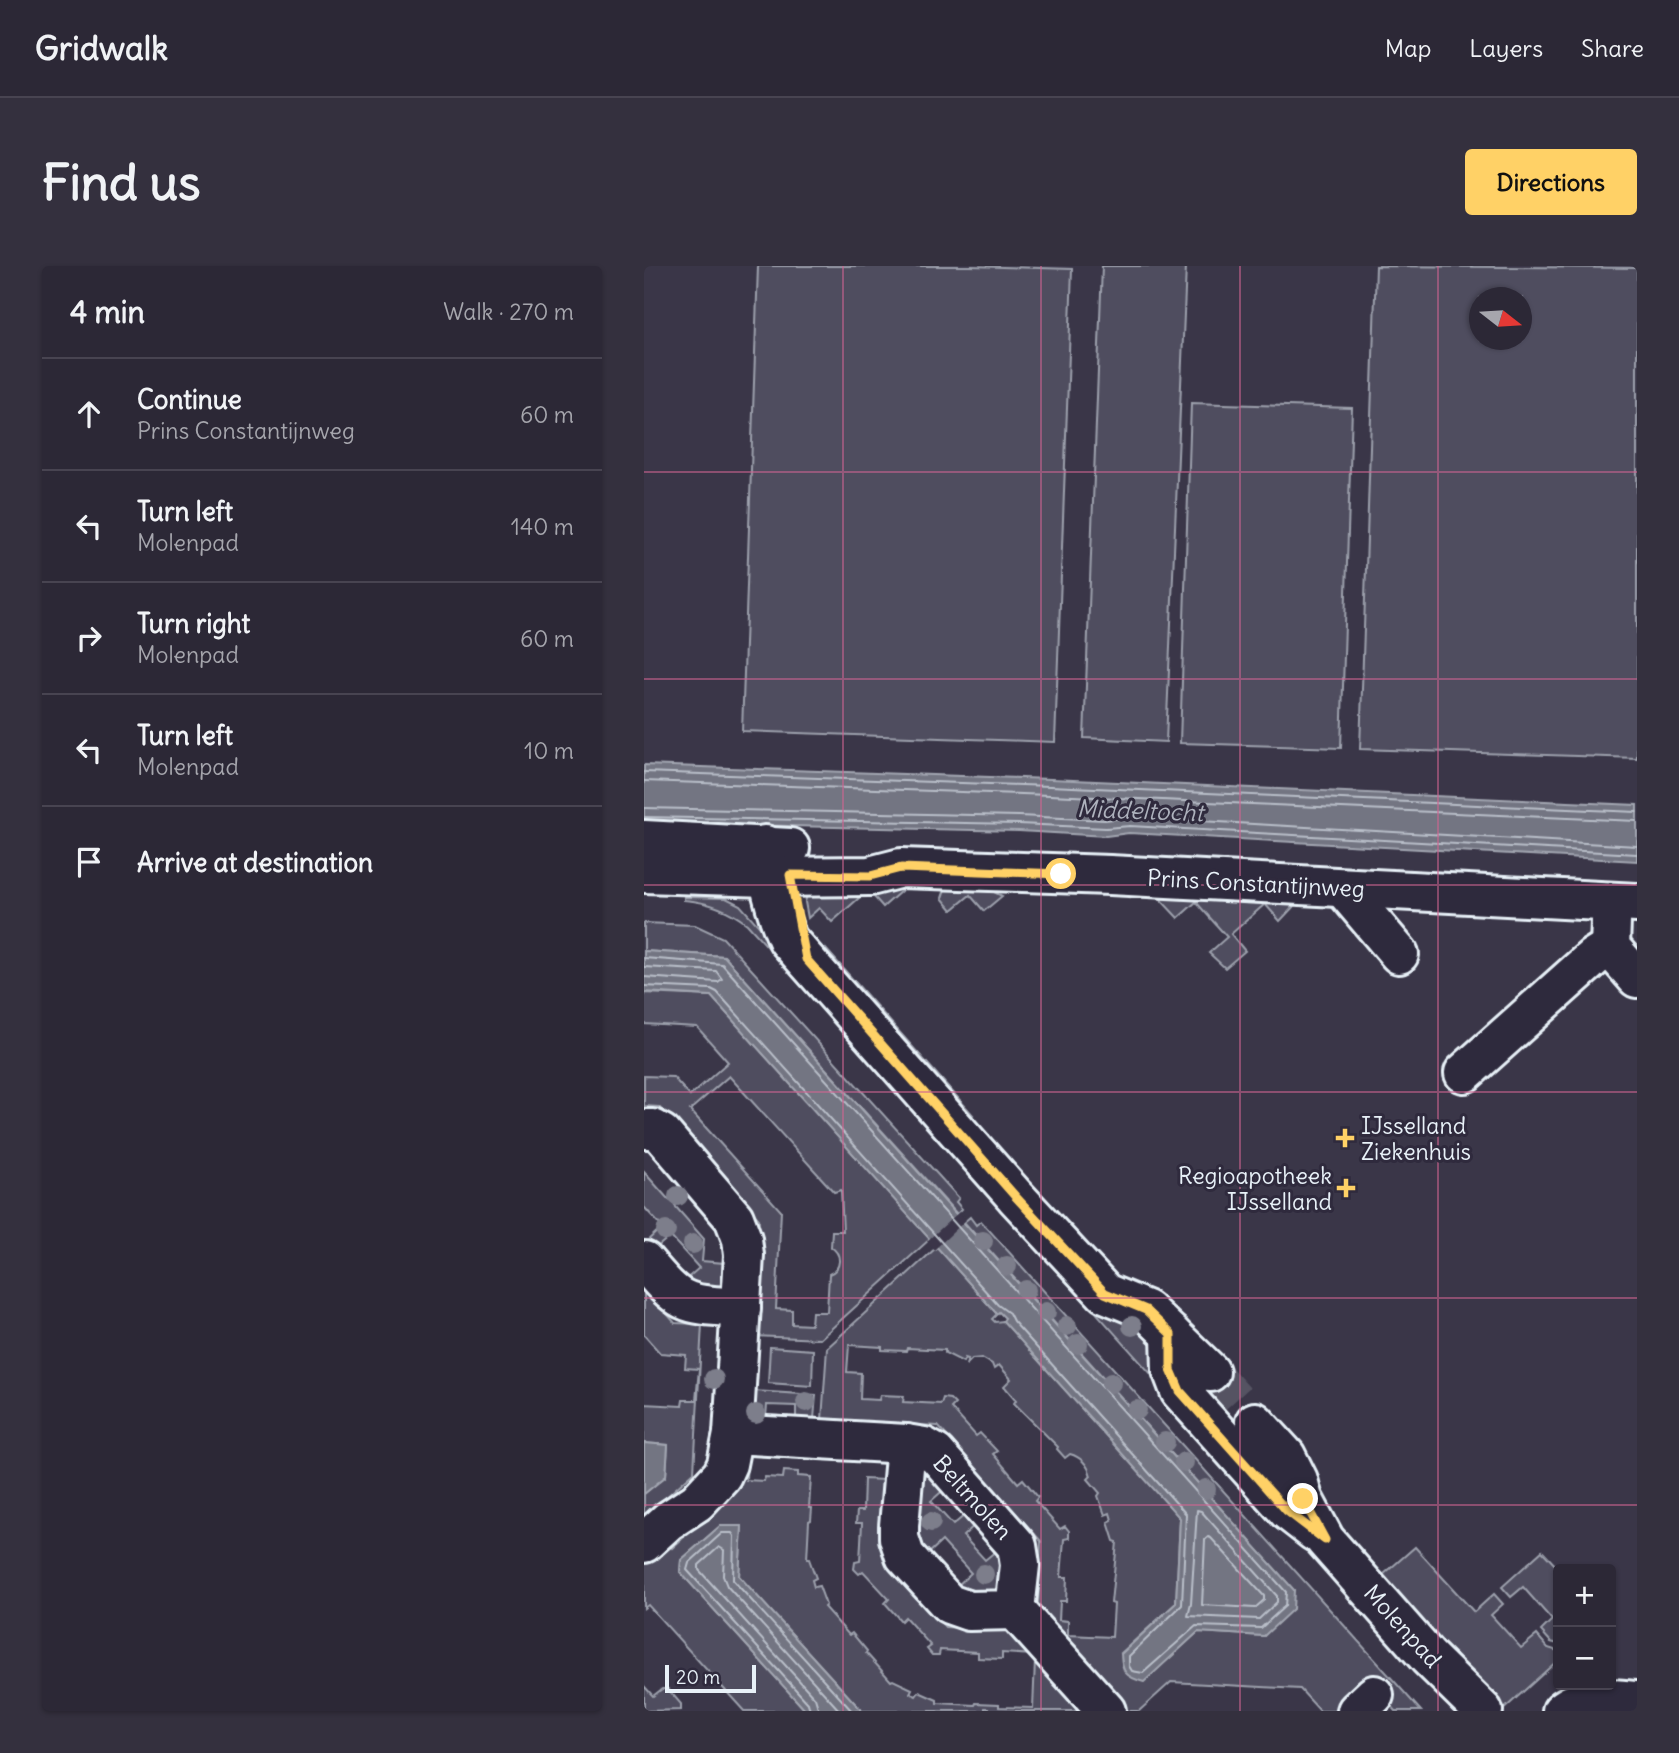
<!DOCTYPE html>
<html lang="en">
<head>
<meta charset="utf-8">
<style>
	:root { --surface:#2c2836; --page:#34303e; --text:#f1f3f6; --muted:#a6a6ad; --line:#484451; --accent:#ffd166 }
	body { margin:0; font-family:Delius,sans-serif; background:var(--page); color:var(--text) }
	.controls { position:absolute; right:21px; bottom:21px; display:grid; overflow:hidden; border-radius:7px; box-shadow:0 2px 5px #0004 }
	.controls button { width:63px; height:63px; display:grid; place-items:center; padding:0; border:0; border-bottom:2px solid var(--line); background:var(--surface); color:var(--text); font:35px sans-serif }
	.compass { position:absolute; left:825px; top:21px; width:63px; height:63px; border-radius:50%; background:var(--surface); box-shadow:0 2px 5px #0004; rotate:107deg }
	.scale { position:absolute; left:21px; bottom:18px; width:91px; box-sizing:border-box; padding-left:7px; border:4px solid #e8f1f8; border-top:0; font-size:19px; line-height:24px; white-space:nowrap; color:#e8f1f8; -webkit-text-stroke:5px #2f2a3d; paint-order:stroke }
	.stop { position:absolute; width:21px; height:21px; margin:-16px; border:5px solid #ffd166; border-radius:50%; background:#fff }
	.stop.end { background:#ffd166; border-color:#fff; box-shadow:0 2px 7px #0008 }
	.list { margin:0; padding:0; list-style:none }
	h2 { display:flex; justify-content:space-between; align-items:center; height:91px; margin:0; padding:0 28px; font-size:30px }
	h2 small { font-size:23px; font-weight:400; color:var(--muted) }
	.list li { display:grid; grid-template-columns:46px 1fr auto; gap:21px; align-items:center; box-sizing:border-box; height:112px; padding:0 28px; border-top:2px solid var(--line) }
	.list b { display:block; font-size:26px; white-space:nowrap }
	.list p { margin:0; font-size:23px; white-space:nowrap; color:var(--muted) }
	.list em { font-size:23px; font-style:normal; color:var(--muted) }
	.icon { flex:none; width:38px; height:38px; fill:none; stroke:currentColor; stroke-width:2; stroke-linecap:round; stroke-linejoin:round }
	.map { position:relative; flex:none; width:993px; height:1445px; overflow:hidden; border-radius:7px }
	header { display:flex; align-items:center; gap:42px; box-sizing:border-box; height:98px; padding:0 35px; background:var(--surface); border-bottom:2px solid var(--line) }
	header strong { font-size:33px }
	nav { display:flex; gap:38px; margin-inline-start:auto; font-size:24px }
	.intro { display:flex; align-items:center; justify-content:space-between; box-sizing:border-box; height:168px; padding:0 42px }
	h1 { margin:0; font-size:49px }
	.button { padding:18px 32px; border-radius:7px; background:var(--accent); color:#111; font-size:24px; font-weight:700 }
	main { display:flex; gap:42px; padding:0 42px }
	aside { flex:1; background:var(--surface); border-radius:7px; box-shadow:0 2px 5px #0004 }
	.map>svg:first-child { display:block }
	.green { fill:#504e5f; stroke:#9ca0ac; stroke-width:2; fill-rule:evenodd }
	.water { fill:#737482; stroke:#a2a6b1; stroke-width:2 }
	.pier { fill:#3a3648 }
	.lines { fill:none; stroke-linecap:round; stroke-linejoin:round }
	.shore { stroke:#b9bfc9; stroke-width:2 }
	.minor-tunnel { stroke:#545262; stroke-width:38; stroke-dasharray:38 19; stroke-linecap:butt }
	.minor-casing { stroke:#e8f1f8; stroke-width:44 }
	.minor { stroke:#2f2a3d; stroke-width:38 }
	.tree { fill:#7d7e8b }
	.route { stroke:#ffd166; stroke-width:9 }
	.grid { fill:none; stroke:#cf6492; stroke-width:2; stroke-opacity:0.55 }
	.poi-dot { fill:#ffd166; stroke:#2f2a3d; stroke-width:2.5 }
	.labels { text-anchor:middle; dominant-baseline:central; stroke-width:6; stroke-linejoin:round; paint-order:stroke }
	.street-label { font-size:23px; fill:#e8f1f8; stroke:#2f2a3d }
	.poi-label { font-size:23px; fill:#e8f1f8; stroke:#2f2a3d; text-anchor:start }
	.water-label { font-size:24px; font-style:italic; fill:#aeb2bd; stroke:#2f2a3d }
</style>
</head>
<body>
<header>
<strong>Gridwalk</strong>
<nav><a>Map</a><a>Layers</a><a>Share</a></nav>
</header>
<div class="intro"><h1>Find us</h1><a class="button">Directions</a></div>
<main>
<aside>
<h2>4 min<small>Walk · 270 m</small></h2>
<ul class="list">
<li><svg class="icon" aria-label="ahead" viewBox="0 0 24 24"><path d="M12 20V5M6 11l6-6 6 6"/></svg><div><b>Continue</b><p>Prins Constantijnweg</p></div><em>60 m</em></li>
<li><svg class="icon" aria-label="left" viewBox="0 0 24 24"><path d="M17 20v-9H6M10 6l-5 5 5 5"/></svg><div><b>Turn left</b><p>Molenpad</p></div><em>140 m</em></li>
<li><svg class="icon" aria-label="right" viewBox="0 0 24 24"><path d="M7 20v-9h11M14 6l5 5-5 5"/></svg><div><b>Turn right</b><p>Molenpad</p></div><em>60 m</em></li>
<li><svg class="icon" aria-label="left" viewBox="0 0 24 24"><path d="M17 20v-9H6M10 6l-5 5 5 5"/></svg><div><b>Turn left</b><p>Molenpad</p></div><em>10 m</em></li>
<li><svg class="icon" aria-label="arrive" viewBox="0 0 24 24"><path d="M6 21V4h12l-3 4 3 4H6"/></svg><div><b>Arrive at destination</b></div></li>
</ul>
</aside>
<div class="map">
<svg width="993" height="1445" viewBox="0 0 993 1445">
	<rect width="100%" height="100%" fill="#3a3648"/>
	<filter id="ink" filterUnits="userSpaceOnUse"><feTurbulence type="fractalNoise" baseFrequency=".0143" numOctaves="2"/><feDisplacementMap in="SourceGraphic" scale="14" xChannelSelector="R" yChannelSelector="G"/><feConvolveMatrix kernelMatrix="1 2 1 2 8 2 1 2 1" color-interpolation-filters="sRGB"/></filter>
	<g filter="url(#ink)">
		<!-- green -->
		<g class="green">
			<polygon points="114,0 327,0 428,3 411,476 98,465"/>
			<polygon points="458,0 542,0 522,476 440,472"/>
			<path d="M732,0L993,2V492L716,483ZM836,32H878V74H836Z"/>
			<polygon points="547,137 708,142 697,482 536,477"/>
			<polygon points="251,621 257,625 239,641 224,624 188,656 175,642 164,652 161,636 163,629"/>
			<polygon points="301,623 344,623 358,630 340,645 326,629 308,644 298,632"/>
			<path d="M40,631L82,632L96,639L358,931L353,936L103,658C84,643 64,636 40,634Z"/>
			<polygon points="518,631 650,637 652,638 636,655 621,638 587,668 601,685 581,702 565,687 583,671 552,636 534,652 517,634"/>
			<polygon points="0,657 51,659 79,672 315,932 312,936 318,943 313,948 80,690 0,685"/>
			<polygon points="181,682 329,849 322,855 175,687"/>
			<path d="M0,727L67,730L286,973L176,1073L109,1070L115,953L15,841L0,840V810L29,811L46,830L84,796L53,761L0,758ZM85,810L190,926L197,924L199,965H188L187,981C198,988 198,1003 185,1008L183,1046H168L167,1059L148,1058V1044L132,1043L137,945L46,844Z"/>
			<polygon points="0,906 24,933 41,919 46,925 31,940 60,973 58,995 80,997 76,1023 39,1016 55,1002 26,970 10,984 2,976 18,961 0,941"/>
			<polygon points="362,946 488,1053 816,1445 809,1445"/>
			<path d="M326,951L332,959L337,955L777,1445H752L730,1420L702,1445H676L656,1423L527,1416L495,1445H484L394,1345L397,1275L294,1160L178,1154L183,1082L293,981L353,1048L348,1053L351,1056L359,1055L536,1252L532,1337L477,1387L500,1415L554,1366L620,1370L650,1324L320,956ZM205,1079L238,1081V1084L262,1085L263,1082L301,1084V1087L319,1096L321,1092L324,1093L322,1099L328,1093L338,1092L348,1098L350,1103L355,1099L367,1113L360,1120L372,1134L370,1137L414,1181L413,1183L421,1192L426,1188C437,1191 444,1199 447,1210L444,1213L456,1227L454,1230L461,1249L466,1247L468,1254L464,1256L470,1275L473,1276L467,1337L470,1338L468,1371L424,1369V1355L415,1354L416,1335H422L423,1311H417L420,1273L425,1272V1265L421,1260L416,1263L391,1235L394,1231L379,1213L374,1217L349,1188L353,1185L336,1167L332,1170L307,1142L311,1138L306,1133L299,1132L297,1138L259,1136L260,1130L236,1129L235,1134L216,1133L217,1107L203,1106Z"/>
			<polygon points="0,1022 31,1057 58,1058 50,1206 0,1251 0,1228 22,1210 24,1179 0,1177 0,1138 38,1140 39,1134 52,1134 55,1103 41,1102 42,1089 16,1087 0,1069"/>
			<polygon points="126,1081 169,1084 168,1120 124,1117"/>
			<polygon points="110,1125 172,1129 170,1153 152,1153 152,1140 123,1139 122,1151 109,1150"/>
			<polygon points="103,1193 102,1214 120,1215 121,1211 139,1212 140,1205 154,1206 154,1210 167,1211 165,1242 168,1242 167,1254 165,1255 163,1293 165,1293 172,1312 168,1314 170,1321 175,1320 182,1339 180,1341 205,1369 208,1367 223,1385 222,1387 247,1415 249,1414 268,1423 266,1427 272,1430 275,1426 293,1434 293,1437 331,1439 332,1437 355,1438 355,1441 389,1442 391,1395 390,1389 358,1387 358,1393 334,1392 334,1386 296,1384 295,1389 288,1389 283,1383 287,1380 261,1351 257,1355 241,1337 245,1333 219,1305 215,1308 210,1303 211,1296 216,1295 218,1257 212,1257 213,1245 219,1245 220,1213 241,1214 244,1201 240,1292 301,1361 370,1365 441,1445 345,1445 345,1442 341,1442 341,1445 218,1445 95,1310 98,1261 76,1260 37,1294 36,1306 162,1445 100,1445 4,1339 0,1342 0,1297 15,1283 17,1270 28,1282 66,1247"/>
			<polygon points="282,1198 304,1220 287,1235 309,1259 326,1245 335,1255 319,1270 341,1294 358,1280 363,1294 352,1331 311,1322 327,1307 298,1275 282,1290 273,1272 277,1205"/>
			<polygon points="771,1281 830,1346 850,1328 859,1338 847,1349 877,1382 893,1369 904,1382 914,1385 914,1394 859,1444 819,1399 732,1315"/>
			<polygon points="898,1285 915,1303 914,1378 907,1376 897,1365 908,1354 879,1321 867,1331 858,1321"/>
			<polygon points="0,1420 9,1430 18,1423 24,1423 37,1438 37,1444 0,1445"/>
		</g>
		<!-- water -->
		<g class="water">
			<polygon points="0,499 407,513 993,539 993,595 485,567 462,570 375,565 0,557"/>
			<path d="M0,685L80,690L650,1324L649,1343L620,1370L554,1366L500,1416C481,1411 478,1406 477,1388L532,1337L536,1252L359,1055L361,1052L355,1046L353,1048L67,730L0,726Z"/>
			<polygon points="0,1177 24,1179 22,1210 0,1228"/>
			<polygon points="76,1260 98,1260 95,1310 218,1445 162,1445 36,1306 37,1294"/>
		</g>
		<!-- pier -->
		<polygon class="pier" points="315,946 322,954 290,984 283,975"/>
		<g class="lines">
			<!-- shore -->
			<g class="shore">
				<polyline points="0,506 406,520 993,546"/>
				<polyline points="0,515 406,529 993,555"/>
				<polyline points="0,542 375,550 461,554 486,551 993,580"/>
				<polyline points="0,551 375,558 462,562 486,560 993,588"/>
				<polyline points="0,692 78,698 642,1326 641,1340 617,1362 552,1360 499,1407 488,1405 485,1400 485,1390 538,1339 542,1248 369,1055 365,1047 354,1039 73,726 67,723 0,720"/>
				<polyline points="0,701 72,705 78,713 74,716 0,711"/>
				<polygon points="553,1244 557,1245 633,1330 633,1336 615,1353 544,1350 547,1338"/>
				<polygon points="564,1271 567,1272 620,1330 620,1334 611,1342 558,1339 561,1274"/>
				<polyline points="166,1445 164,1437 43,1304 45,1297 78,1267 88,1267 90,1270 89,1314 208,1445"/>
				<polyline points="175,1445 171,1432 55,1304 55,1299 75,1281 80,1284 79,1310 83,1320 196,1445"/>
			</g>
			<!-- minor-tunnel -->
			<polyline class="minor-tunnel" points="566,1106 611,1156"/>
			<!-- minor casing -->
			<g class="minor-casing">
				<g id="minor">
					<polyline points="0,574 146,582"/>
					<path d="M121,579C123,613 130,643 144,674L371,930L461,1027L502,1044L566,1106"/>
					<polyline points="0,607 123,611 226,610 257,602 466,609 993,637"/>
					<polyline points="700,623 755,688"/>
					<polyline points="967,655 966,681 993,712"/>
					<polyline points="820,807 950,691 966,681"/>
					<polyline points="0,863 9,863 18,868 90,952 98,973 100,989 89,1168 83,1198 78,1209 53,1236 24,1255 0,1277"/>
					<path d="M0,995C38,1040 39,1038 97,1042"/>
					<polyline points="527,1068 528,1104 536,1125 644,1245 671,1266"/>
					<polyline points="611,1156 642,1190 654,1214 659,1233 681,1274 784,1391 839,1445"/>
					<polyline points="89,1168 262,1178"/>
					<polyline points="371,1344 325,1345 305,1338 261,1290 255,1272 255,1260 262,1178 280,1181 292,1188 373,1280 376,1299 371,1344 462,1445"/>
					<polyline points="713,1445 730,1429"/>
					<path d="M918,1445C938,1428 969,1433 993,1435"/>
				</g>
			</g>
			<!-- minor -->
			<use href="#minor" class="minor"/>
		</g>
		<!-- trees -->
		<g class="tree">
			<circle cx="34" cy="930" r="10"/>
			<circle cx="22" cy="965" r="10"/>
			<circle cx="339" cy="975" r="10"/>
			<circle cx="49" cy="978" r="10"/>
			<circle cx="363" cy="1000" r="10"/>
			<circle cx="382" cy="1024" r="10"/>
			<circle cx="402" cy="1046" r="10"/>
			<circle cx="423" cy="1060" r="10"/>
			<circle cx="488" cy="1060" r="10"/>
			<circle cx="434" cy="1078" r="10"/>
			<circle cx="70" cy="1113" r="10"/>
			<circle cx="467" cy="1117" r="10"/>
			<circle cx="162" cy="1136" r="10"/>
			<circle cx="493" cy="1144" r="10"/>
			<circle cx="112" cy="1148" r="10"/>
			<circle cx="521" cy="1176" r="10"/>
			<circle cx="540" cy="1196" r="10"/>
			<circle cx="562" cy="1223" r="10"/>
			<circle cx="287" cy="1256" r="10"/>
			<circle cx="340" cy="1308" r="10"/>
		</g>
	</g>
	<g class="lines" filter="url(#ink)">
		<!-- route -->
		<polyline class="route" points="417,608 257,602 226,610 146,609 162,693 371,930 461,1027 502,1044 527,1068 527,1104 536,1125 643,1245 681,1274 659,1233"/>
	</g>
	<!-- grid -->
	<path class="grid" d="M199,0V1445M397,0V1445M596,0V1445M794,0V1445M0,206H993M0,413H993M0,619H993M0,826H993M0,1032H993M0,1239H993"/>
	<!-- markers -->
	<g class="poi-dot">
		<path d="M697.5 861.5h7v7h7v7h-7v7h-7v-7h-7v-7h7z"/>
		<path d="M698.5 911.5h7v7h7v7h-7v7h-7v-7h-7v-7h7z"/>
	</g>
	<g class="labels">
		<!-- street labels -->
		<g class="street-label">
			<text transform="translate(612 617) rotate(3)">Prins Constantijnweg</text>
			<text transform="translate(329 1231) rotate(48)">Beltmolen</text>
			<text transform="translate(759 1360) rotate(48)">Molenpad</text>
		</g>
		<!-- poi labels -->
		<g class="poi-label">
			<text x="717" y="859">IJsselland<tspan x="717" dy="26">Ziekenhuis</tspan></text>
			<text x="688" y="909" text-anchor="end">Regioapotheek<tspan x="688" dy="26">IJsselland</tspan></text>
		</g>
		<!-- water labels -->
		<g class="water-label">
			<text transform="translate(496 544) rotate(2)">Middeltocht</text>
		</g>
	</g>
</svg>
<div class="controls">
<button>+</button>
<button>−</button>
</div>
<svg class="compass" viewBox="-18 -18 36 36"><path d="M0-13l5 13h-10z" fill="#e53935"/><path d="M0 13l5-13h-10z" fill="#a6a6ad"/></svg>
<div class="scale">20 m</div>
<div class="stop" style="left:417px;top:608px"></div>
<div class="stop end" style="left:659px;top:1233px"></div>
</div>
</main>
</body>
</html>
